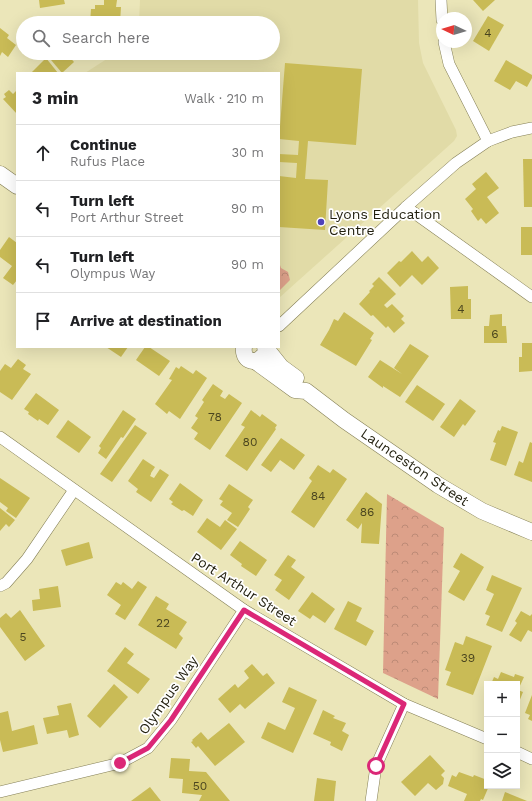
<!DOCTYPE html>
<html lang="en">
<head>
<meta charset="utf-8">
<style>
	:root { --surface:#fff; --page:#f6f6f6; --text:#202124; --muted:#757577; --line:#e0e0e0 }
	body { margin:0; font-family:"Work Sans",sans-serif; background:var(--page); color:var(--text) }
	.controls { position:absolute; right:12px; bottom:12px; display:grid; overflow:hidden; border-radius:0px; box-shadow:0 4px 16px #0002 }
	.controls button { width:36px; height:36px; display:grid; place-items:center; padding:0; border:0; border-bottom:1px solid var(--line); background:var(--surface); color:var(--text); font:20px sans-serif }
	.compass { position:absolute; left:436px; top:12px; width:36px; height:36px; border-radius:50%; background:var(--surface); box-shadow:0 4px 16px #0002; rotate:274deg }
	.stop { position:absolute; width:12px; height:12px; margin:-9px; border:3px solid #db2777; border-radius:50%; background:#fff }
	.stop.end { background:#db2777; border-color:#fff; box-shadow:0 1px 4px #0008 }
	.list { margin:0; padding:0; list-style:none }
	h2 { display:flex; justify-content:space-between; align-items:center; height:52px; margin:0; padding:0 16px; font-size:17px }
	h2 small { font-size:13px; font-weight:400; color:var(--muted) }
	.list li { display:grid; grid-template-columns:26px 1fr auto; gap:12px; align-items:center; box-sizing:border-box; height:56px; padding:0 16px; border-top:1px solid var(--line) }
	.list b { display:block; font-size:15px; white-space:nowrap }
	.list p { margin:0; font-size:13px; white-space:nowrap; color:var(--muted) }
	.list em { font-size:13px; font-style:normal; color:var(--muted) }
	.icon { flex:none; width:22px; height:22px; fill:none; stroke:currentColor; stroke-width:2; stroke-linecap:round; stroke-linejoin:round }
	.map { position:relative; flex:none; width:532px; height:801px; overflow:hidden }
	.search { position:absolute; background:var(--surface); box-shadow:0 4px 16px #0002; left:16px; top:16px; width:264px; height:44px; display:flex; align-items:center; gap:10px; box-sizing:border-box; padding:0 14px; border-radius:22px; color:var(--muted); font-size:15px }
	.panel { position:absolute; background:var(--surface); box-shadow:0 4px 16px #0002; left:16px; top:72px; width:264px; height:276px; border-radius:0px }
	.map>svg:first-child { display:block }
	.built { fill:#e1dba7 }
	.park { fill:url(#park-crowns) }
	.building { fill:#c9bb56 }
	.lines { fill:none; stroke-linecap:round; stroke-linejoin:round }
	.minor-casing { stroke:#847f56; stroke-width:12 }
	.secondary-casing { stroke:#847f56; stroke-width:17 }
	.minor { stroke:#fff; stroke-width:11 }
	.secondary { stroke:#fff; stroke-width:16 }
	.route { stroke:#db2777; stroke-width:5 }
	.poi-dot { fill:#5043ba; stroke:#fff; stroke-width:1.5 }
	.labels { text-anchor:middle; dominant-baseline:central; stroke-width:3.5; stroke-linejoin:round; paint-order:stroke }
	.number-label { font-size:12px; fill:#4a451f }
	.poi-label { font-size:14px; fill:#201e0d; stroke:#fff; text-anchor:start }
	.street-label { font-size:14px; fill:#201e0d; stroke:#fff }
</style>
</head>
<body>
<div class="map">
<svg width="532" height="801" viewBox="0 0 532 801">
	<defs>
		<pattern id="park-crowns" width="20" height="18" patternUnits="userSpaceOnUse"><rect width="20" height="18" fill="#dda18a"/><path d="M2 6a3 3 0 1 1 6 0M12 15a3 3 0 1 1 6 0" fill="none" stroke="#bd8a76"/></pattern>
	</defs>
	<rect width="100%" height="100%" fill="#ebe6b9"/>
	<!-- built -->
	<polygon class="built" points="140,0 418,0 419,43 423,63 456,130 457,136 454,141 279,298 279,73 85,73 116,53 273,53 273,23 139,23"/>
	<!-- park -->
	<g class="park">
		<polygon points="279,262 281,268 288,272 290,280 279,291"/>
		<polygon points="387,494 444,528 438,699 383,673"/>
	</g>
	<!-- building -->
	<g class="building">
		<polygon points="39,0 64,0 65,4 40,8"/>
		<polygon points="104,0 117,0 116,7 121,7 120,23 90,23 91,9 95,9 95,5 104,5"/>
		<polygon points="473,0 495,0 483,11"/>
		<polygon points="488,16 504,25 489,51 473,41"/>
		<polygon points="0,28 9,35 7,38 16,45 8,57 2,52 0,56"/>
		<polygon points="47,53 66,53 74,62 62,73 46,54"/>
		<polygon points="74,53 84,53 78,58"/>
		<polygon points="46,58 58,73 31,73"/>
		<polygon points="506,60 532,75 532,78 527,87 516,81 510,90 494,81"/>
		<polygon points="285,63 362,69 356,145 308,141 305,179 328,180 325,230 279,227 279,176 296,178 297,163 279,162 279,154 298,155 299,141 279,139"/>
		<polygon points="9,90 13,94 16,91 17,92 17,114 3,99 6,97 4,94"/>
		<polygon points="523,159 532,159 532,207 524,207"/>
		<polygon points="486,172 499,188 487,197 499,213 486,224 481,218 478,221 471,211 473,209 465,199 476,189 472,184"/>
		<rect x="521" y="227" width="11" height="28"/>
		<polygon points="9,237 17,243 17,280 13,285 3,278 12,266 0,257 0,250"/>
		<polygon points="412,251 422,262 428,256 439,268 422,285 412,275 400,287 387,273 399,261 401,262"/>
		<polygon points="379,277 396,294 384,305 387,308 392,304 404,316 401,319 405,323 394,333 388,326 386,328 373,315 371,316 359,304 370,292 369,291 374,286 372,284"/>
		<polygon points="468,286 468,299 471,299 471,319 451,319 450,287"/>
		<polygon points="344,312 374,333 370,339 372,340 356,366 320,345 329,330 334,319 338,321"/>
		<polygon points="502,314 502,326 506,326 507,343 484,343 484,326 489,326 490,315"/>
		<polygon points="522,343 532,343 532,371 519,372 519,357 522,357"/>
		<polygon points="410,344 429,356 400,397 383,386 383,388 368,377 380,360 402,374 394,368"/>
		<polygon points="106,347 128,347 121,357"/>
		<polygon points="145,347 149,347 170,361 159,376 136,360"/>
		<polygon points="18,359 26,365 23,369 31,374 12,400 0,392 0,371 5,364 11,368"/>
		<polygon points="181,366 193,374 196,370 207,378 180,419 169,411 167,414 155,404 172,380 169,379 176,367 179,369"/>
		<polygon points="213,384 223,391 220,396 225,399 229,394 242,403 210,450 194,439 198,433 191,428 198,418 195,416 204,402 202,400"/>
		<polygon points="417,385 445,404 433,421 405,402"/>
		<polygon points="36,393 59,410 48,425 39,419 38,421 28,414 29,412 24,409"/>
		<polygon points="460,399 476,411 465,426 463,424 454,437 440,427"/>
		<polygon points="123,410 136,419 123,438 121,437 106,459 98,453 101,448 99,446"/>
		<polygon points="251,410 260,417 262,414 277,425 275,428 276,429 247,471 225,456 245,427 241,425"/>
		<polygon points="68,420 91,437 79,453 56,437"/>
		<polygon points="135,425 147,433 112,482 100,474"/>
		<polygon points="502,426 518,432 506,466 490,460 496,443 493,442 498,430 500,431"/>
		<polygon points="281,438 305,455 294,470 280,460 271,472 261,465"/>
		<polygon points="530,442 532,443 532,482 514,475 519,461 523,463"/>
		<polygon points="143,459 155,467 151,473 151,474 150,476 154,478 160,469 169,475 151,502 136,492 138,489 128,481"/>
		<polygon points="318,465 330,473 333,469 347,479 314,528 291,512 312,481 309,478"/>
		<polygon points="0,478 30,498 16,518 6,511 8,508 0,502"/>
		<polygon points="180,483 203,500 193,516 184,510 182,511 171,504 173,502 169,499"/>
		<polygon points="229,484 253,500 248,507 250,509 238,527 227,520 232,513 220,505 223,501 219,499"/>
		<polygon points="366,492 382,504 379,544 361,543 362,523 358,529 346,520"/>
		<polygon points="0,508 15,520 9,527 6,524 0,531"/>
		<polygon points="207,518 220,527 225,520 237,529 221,550 197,532"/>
		<polygon points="240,541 267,560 256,576 241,566 242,564 230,555"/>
		<polygon points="89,542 93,558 66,566 61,550"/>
		<polygon points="461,553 484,567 464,601 448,592 460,571 453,567"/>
		<polygon points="288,555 296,560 291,567 305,577 289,600 275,590 282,580 274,575"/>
		<polygon points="492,575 522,588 502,632 486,625 490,616 485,614 494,594 486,590"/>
		<polygon points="138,581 147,587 125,620 115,614 121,605 107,595 116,582 121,585 123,582 132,589"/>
		<polygon points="58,586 61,607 33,611 32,600 40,599 39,589"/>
		<polygon points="312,592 335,609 325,623 313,615 310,619 298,611"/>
		<polygon points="156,596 169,604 166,609 187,622 179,634 183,638 176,649 138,625"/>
		<polygon points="348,601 362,608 356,621 374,631 366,646 334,629"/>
		<polygon points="20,610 45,646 25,661 0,627 0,618 6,613 11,618"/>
		<polygon points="521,611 530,616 532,614 532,632 528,630 521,642 509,635 517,623 515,621"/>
		<polygon points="466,636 492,646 473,695 446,685 451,672 445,670 455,642 463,645"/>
		<polygon points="125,647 134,654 127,663 150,679 138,694 107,671"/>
		<polygon points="252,664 263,676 267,673 275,683 245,709 240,704 230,713 218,699 235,684 238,688 249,678 244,671"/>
		<polygon points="501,672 514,677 515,674 524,677 518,690 523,692 517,707 517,684 491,684 494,677 498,679"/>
		<polygon points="114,684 128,697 100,728 87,716"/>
		<polygon points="289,687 317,700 293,753 261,738 268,722 285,730 295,708 282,702"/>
		<polygon points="532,695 532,721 528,719 530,715 525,713"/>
		<polygon points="71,703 79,735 69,738 67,730 47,734 43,718 59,715 57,706"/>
		<polygon points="323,710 335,716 333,718 346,723 342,731 349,735 342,751 330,745 331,742 313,734"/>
		<polygon points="8,711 12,731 34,725 38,744 3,752 0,740 0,713"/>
		<polygon points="229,723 245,742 215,766 198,746 196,748 191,742 193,741 192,740 201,732 208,740"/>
		<polygon points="430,755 445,771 441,775 444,778 443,784 436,790 428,783 415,796 401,782"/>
		<polygon points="171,758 190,759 189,771 206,772 230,801 199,801 202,795 182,793 183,779 169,778"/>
		<polygon points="459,772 473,777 474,775 487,780 487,786 489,786 483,800 481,799 480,801 464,801 467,794 448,786 452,775 456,777"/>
		<polygon points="317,778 336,781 334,801 314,801"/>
		<polygon points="150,787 161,801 131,801"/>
		<polygon points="505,792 527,801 502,801"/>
	</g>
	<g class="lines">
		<!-- minor casing -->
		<g class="minor-casing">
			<g id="minor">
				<polyline points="441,0 442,20"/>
				<polyline points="444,42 449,64 488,141"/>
				<polyline points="406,207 532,297"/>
				<polyline points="279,326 406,207 456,163 488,141 512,132 532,128"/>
				<polyline points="0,437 244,610 404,704 487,739"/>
				<polyline points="0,586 6,583 27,559 74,490"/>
				<polyline points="517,752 532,759"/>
				<polyline points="0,792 120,763 148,748 171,720 244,610"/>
				<polyline points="371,801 376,766 404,704"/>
			</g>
		</g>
		<!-- secondary casing -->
		<g class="secondary-casing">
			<g id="secondary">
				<polyline points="0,174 17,186"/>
				<path d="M244,347C242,360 254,366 263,356"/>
				<polyline points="265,347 281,367 296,378"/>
				<polyline points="255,361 295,390 306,391 344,420 438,485 482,511 532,532"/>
			</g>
		</g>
		<!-- minor -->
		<use href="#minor" class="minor"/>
		<!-- secondary -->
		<use href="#secondary" class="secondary"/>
	</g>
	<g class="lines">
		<!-- route -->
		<polyline class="route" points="120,763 148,748 171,720 244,610 404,704 376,766"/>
	</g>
	<!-- markers -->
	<circle class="poi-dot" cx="321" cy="222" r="4"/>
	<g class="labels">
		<!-- number labels -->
		<g class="number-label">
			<text x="488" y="33">4</text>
			<text x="461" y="309">4</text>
			<text x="495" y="334">6</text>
			<text x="215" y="417">78</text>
			<text x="250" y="442">80</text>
			<text x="318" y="496">84</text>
			<text x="367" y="512">86</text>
			<text x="163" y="623">22</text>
			<text x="23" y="637">5</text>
			<text x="468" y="658">39</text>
			<text x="200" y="786">50</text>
		</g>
		<!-- poi labels -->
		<g class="poi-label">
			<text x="329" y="214">Lyons Education<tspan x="329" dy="16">Centre</tspan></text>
		</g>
		<!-- street labels -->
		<g class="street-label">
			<text transform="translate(415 467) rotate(34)">Launceston Street</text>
			<text transform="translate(244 589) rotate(33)">Port Arthur Street</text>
			<text transform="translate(168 695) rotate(-55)">Olympus Way</text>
		</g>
	</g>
</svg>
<div class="controls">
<button>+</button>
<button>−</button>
<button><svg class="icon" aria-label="layers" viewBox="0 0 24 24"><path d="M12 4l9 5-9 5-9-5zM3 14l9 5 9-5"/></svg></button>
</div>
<svg class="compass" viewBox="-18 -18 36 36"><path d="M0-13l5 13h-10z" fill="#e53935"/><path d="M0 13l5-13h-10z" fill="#757577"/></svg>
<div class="stop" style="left:376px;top:766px"></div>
<div class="stop end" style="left:120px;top:763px"></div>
<div class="search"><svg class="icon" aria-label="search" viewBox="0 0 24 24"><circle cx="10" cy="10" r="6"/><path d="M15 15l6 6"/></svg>Search here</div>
<section class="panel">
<h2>3 min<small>Walk · 210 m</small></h2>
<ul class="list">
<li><svg class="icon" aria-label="ahead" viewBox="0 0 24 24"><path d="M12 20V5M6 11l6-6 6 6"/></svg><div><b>Continue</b><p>Rufus Place</p></div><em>30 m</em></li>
<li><svg class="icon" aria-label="left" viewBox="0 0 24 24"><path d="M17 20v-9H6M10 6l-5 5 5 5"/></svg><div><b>Turn left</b><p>Port Arthur Street</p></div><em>90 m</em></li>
<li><svg class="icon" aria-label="left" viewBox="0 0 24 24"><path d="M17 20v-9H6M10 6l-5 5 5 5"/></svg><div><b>Turn left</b><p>Olympus Way</p></div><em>90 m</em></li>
<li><svg class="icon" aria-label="arrive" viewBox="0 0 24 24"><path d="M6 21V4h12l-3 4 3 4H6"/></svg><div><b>Arrive at destination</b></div></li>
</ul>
</section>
</div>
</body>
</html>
